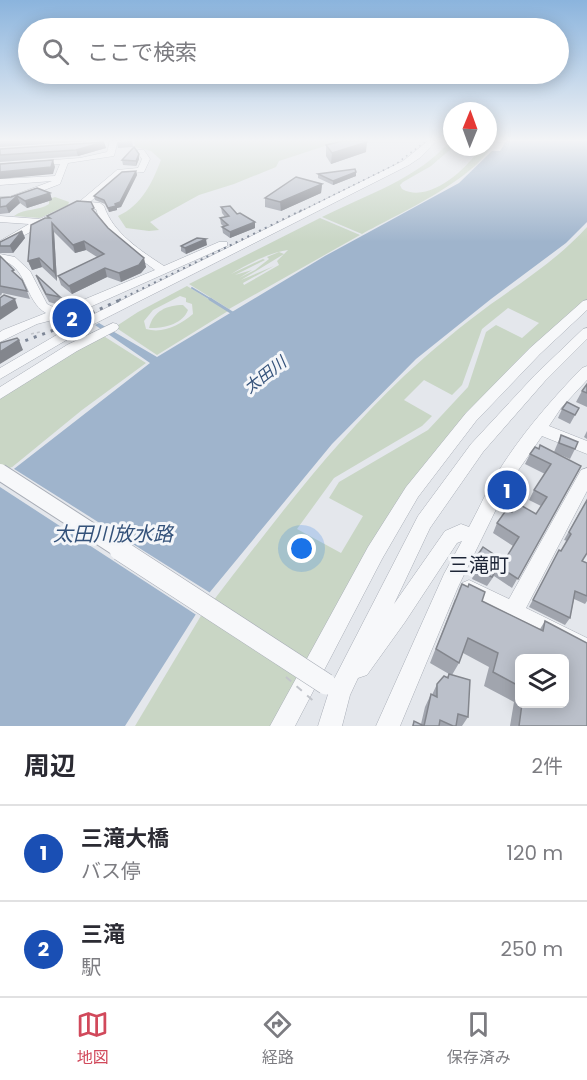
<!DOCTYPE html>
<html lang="ja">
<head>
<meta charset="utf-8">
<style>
	:root { --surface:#fff; --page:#f7f7f7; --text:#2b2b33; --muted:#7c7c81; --line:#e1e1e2; --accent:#d1495b }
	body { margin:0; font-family:Poppins,"Noto Sans JP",sans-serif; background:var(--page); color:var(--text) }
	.controls { position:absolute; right:18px; bottom:18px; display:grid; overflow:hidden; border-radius:9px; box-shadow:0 3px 15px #0003 }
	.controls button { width:54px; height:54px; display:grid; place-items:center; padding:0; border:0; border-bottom:2px solid var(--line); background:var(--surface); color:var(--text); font:30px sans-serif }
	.compass { position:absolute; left:443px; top:102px; width:54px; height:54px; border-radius:50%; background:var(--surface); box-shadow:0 3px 15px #0003; rotate:1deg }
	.you { position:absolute; left:302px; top:549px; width:21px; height:21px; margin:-15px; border:4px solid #fff; border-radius:50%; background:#1a73e8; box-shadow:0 0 0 9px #1a73e833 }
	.badge { display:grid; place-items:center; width:39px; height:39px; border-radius:50%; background:var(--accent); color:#fff; font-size:20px; font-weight:700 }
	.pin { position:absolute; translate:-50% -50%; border:3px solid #fff; box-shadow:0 2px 6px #0006 }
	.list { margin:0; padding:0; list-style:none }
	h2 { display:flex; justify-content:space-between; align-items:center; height:78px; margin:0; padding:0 24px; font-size:26px }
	h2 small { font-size:20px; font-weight:400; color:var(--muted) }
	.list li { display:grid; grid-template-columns:39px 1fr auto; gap:18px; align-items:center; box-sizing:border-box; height:96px; padding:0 24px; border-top:2px solid var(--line) }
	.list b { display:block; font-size:22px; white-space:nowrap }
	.list p { margin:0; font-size:20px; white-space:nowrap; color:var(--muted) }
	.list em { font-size:20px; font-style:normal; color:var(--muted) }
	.icon { flex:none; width:33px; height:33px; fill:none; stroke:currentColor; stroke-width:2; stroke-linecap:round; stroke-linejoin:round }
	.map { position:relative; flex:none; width:587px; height:726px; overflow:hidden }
	.search { position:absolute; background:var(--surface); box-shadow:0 3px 15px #0003; left:18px; right:18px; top:18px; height:66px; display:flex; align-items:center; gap:15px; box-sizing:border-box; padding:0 21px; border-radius:33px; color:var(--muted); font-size:22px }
	.sheet { height:270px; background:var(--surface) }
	nav { display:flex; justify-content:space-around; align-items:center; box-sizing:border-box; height:84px; border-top:2px solid var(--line); background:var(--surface); font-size:16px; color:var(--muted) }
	nav a { display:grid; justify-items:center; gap:3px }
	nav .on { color:var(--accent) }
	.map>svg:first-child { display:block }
	.green { fill:#c9d6c5; fill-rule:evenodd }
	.water { fill:#9fb4cc }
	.pier { fill:#e4e7ec }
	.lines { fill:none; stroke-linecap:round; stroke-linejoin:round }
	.stream-far1 { stroke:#9fb4cc; stroke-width:2 }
	.stream { stroke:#9fb4cc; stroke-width:3 }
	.minor-casing { stroke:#a9aeb7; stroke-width:1 }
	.path { stroke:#c2c5cb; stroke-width:1.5; stroke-dasharray:3 3; stroke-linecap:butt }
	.minor { fill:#f7f8fa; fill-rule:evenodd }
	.rail-far2 { stroke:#7d8696; stroke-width:1.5; stroke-dasharray:1.5 4; stroke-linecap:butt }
	.rail-far1 { stroke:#7d8696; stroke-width:2; stroke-dasharray:2 4.5; stroke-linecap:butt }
	.rail { stroke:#7d8696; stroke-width:3; stroke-dasharray:3 6; stroke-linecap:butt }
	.minor-bridge-far1-casing { stroke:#a9aeb7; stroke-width:18; stroke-linecap:butt }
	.minor-bridge-casing { stroke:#a9aeb7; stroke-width:22; stroke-linecap:butt }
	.path-bridge { stroke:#c2c5cb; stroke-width:2; stroke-dasharray:7 7; stroke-linecap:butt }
	.minor-bridge-far1 { stroke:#f7f8fa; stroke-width:16 }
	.minor-bridge { stroke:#f7f8fa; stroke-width:21 }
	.wall { fill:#a1a5ae; fill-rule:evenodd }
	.shaded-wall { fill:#83868d }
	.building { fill:#bbc0ca; stroke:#83868d; stroke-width:1.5 }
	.labels { text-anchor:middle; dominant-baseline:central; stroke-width:6; stroke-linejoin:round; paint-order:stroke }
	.water-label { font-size:16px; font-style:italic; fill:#34527a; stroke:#f4f6f9 }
	.near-water-label { font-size:20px; font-style:italic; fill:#34527a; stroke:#f4f6f9 }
	.near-neighbourhood-label { font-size:20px; fill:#1d2536; stroke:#f4f6f9 }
</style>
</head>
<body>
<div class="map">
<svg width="587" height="726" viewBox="0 0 587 726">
	<rect width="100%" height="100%" fill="#e4e7ec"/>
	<!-- green -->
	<g class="green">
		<path d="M134,141H340L279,161L276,167L234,184L199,195L150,222L159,230L149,231L126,228L118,216C142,205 152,183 161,160L151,151L135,147Z"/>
		<path d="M450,141L453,147L431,166L403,182L400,185L402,189C429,204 467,169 481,147H488V141H493C483,176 394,216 362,234L322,217C366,195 419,178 450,141Z"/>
		<path d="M55,197L69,202L68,205L40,218L14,216C24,208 39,211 49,204V199Z"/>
		<path d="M320,218L360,235L229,309L189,284ZM288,250L277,261L279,265L244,285L243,283L274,266L241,280L284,254L279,252L267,257L269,259L255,270L239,278L252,270L235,275L265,260L263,259L231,274C248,264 268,253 288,250Z"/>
		<path d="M587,227V300L489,391L304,666L210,605C271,526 331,445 404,376C431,351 461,326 491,304C525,280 559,258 587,227ZM508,308L539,323L522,338L496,325L486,332L468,387L428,430L339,482L329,498L363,516L341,553L297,529L334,478L422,426L432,416L404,400L424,380L452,395L462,385L482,329Z"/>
		<path d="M187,286L228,311L157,355L115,327L138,312ZM180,296L186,298V302L192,304L193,314C180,325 163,334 146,329L144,321L153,310Z"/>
		<path d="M183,305L188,310C183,324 162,329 149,328C153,311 167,305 183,305Z"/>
		<polygon points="102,335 146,363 82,410 0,477 0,397"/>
		<polygon points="205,609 301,672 274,726 135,726"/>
	</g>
	<!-- water -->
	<polygon class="water" points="506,141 587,141 587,222 566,243 491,299 416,359 332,444 210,592 125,726 0,726 0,486 10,472 150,363 95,325 99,323 104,326 157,357 325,256 459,183 492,151 500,151"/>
	<!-- pier -->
	<polygon class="pier" points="11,467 212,594 198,616 0,487 0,481"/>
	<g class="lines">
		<!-- stream-far1 -->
		<polyline class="stream-far1" points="192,288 212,300"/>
		<!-- stream -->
		<polyline class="stream" points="210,299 234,314"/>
		<!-- minor casing -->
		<g class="minor-casing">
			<g id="minor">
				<polygon points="110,141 122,141 117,144 114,156 68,163 60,184 13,202 0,203 0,197 9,197 52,181 0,185 0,179 55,176 60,164 0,168 0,164 80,158 107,152"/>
				<polygon points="428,141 436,141 421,157 409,165 92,325 0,379 0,368 84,319 403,161"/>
				<path d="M138,150H144L150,159L144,172L122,174L90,202L100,203L104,206C113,233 141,251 164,266L219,242H227V246L72,315L37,324L0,342V332L3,330L46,313C24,301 28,265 0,260V254L15,257L30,271L47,304L59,310L155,270L121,245L98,215L96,209L76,208L71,205L79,202L117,170L138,168L142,159L137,152Z"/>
				<polygon points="54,213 59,216 57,218 0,248 0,241 29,224 0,222 0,216 39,219"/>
				<polygon points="587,300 587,310 540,354 476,421 418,497 382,559 295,726 270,726 368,547 406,487 466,413 530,348 583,301"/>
				<polygon points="113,323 117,324 119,327 117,330 77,351 0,399 0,387 67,345"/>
				<path d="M587,328V339L545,381L483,452L430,528L394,604L445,531L461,524L469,527C478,510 486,493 495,477C518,438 551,400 582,368L587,366V380L561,408L549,426L587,441V454L542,436L508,485L458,587L400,726H376L444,574L462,541L457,543L405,622L367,675L358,678L350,695L342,726H318L331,685L418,516L471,444L535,375L583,329Z"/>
				<polygon points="587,468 587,491 526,608 587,638 587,660 462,597 459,590 462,583 469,580 509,599 581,470"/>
			</g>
		</g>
		<!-- path -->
		<polyline class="path" points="31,334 40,332"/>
		<!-- minor -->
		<use href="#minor" class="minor"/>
		<!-- rail-far2 -->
		<polyline class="rail-far2" points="299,212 396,164 426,141"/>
		<!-- rail-far1 -->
		<polyline class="rail-far1" points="119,300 302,210"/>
		<!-- rail -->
		<polyline class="rail" points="0,350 54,330 122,299"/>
		<!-- minor-bridge-far1 casing -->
		<g class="minor-bridge-far1-casing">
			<polyline id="minor-bridge-far1" points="0,472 122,551"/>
		</g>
		<!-- minor-bridge casing -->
		<g class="minor-bridge-casing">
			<polyline id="minor-bridge" points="120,550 326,684"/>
		</g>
		<!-- path-bridge -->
		<polyline class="path-bridge" points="286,677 317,704"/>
		<!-- minor-bridge-far1 -->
		<use href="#minor-bridge-far1" class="minor-bridge-far1"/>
		<!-- minor-bridge -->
		<use href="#minor-bridge" class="minor-bridge"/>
	</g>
	<!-- wall -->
	<g class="wall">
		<polygon points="0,141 92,141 0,147"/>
		<polygon points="132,141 133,147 118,148 117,142"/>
		<polygon points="104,142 106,148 78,156 0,162 0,149"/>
		<polygon points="326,145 366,152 331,164 326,156"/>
		<polygon points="139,154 139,159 136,166 123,165 122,160"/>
		<polygon points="136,171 137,175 121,207 117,208 117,210 109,212 105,204 95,200 94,196"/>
		<polygon points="356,172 356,176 333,185 318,178 318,174"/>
		<polygon points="322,184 321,193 281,211 265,207 265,198"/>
		<polygon points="37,188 50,193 52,200 27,208 20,203 9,213 0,214 0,198 11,197"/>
		<polygon points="221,207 237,214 255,228 230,238 223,233 222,227 223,226 221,224 220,218 225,217 222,213"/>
		<polygon points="95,212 108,228 146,267 141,273 121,282 107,277 72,294 61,285 58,276 97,257 86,250 75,253 54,232 57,281 42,267 32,270 28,261 48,218 47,216"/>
		<polygon points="22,231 25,238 13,253 0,253 0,242"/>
		<polygon points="207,245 186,254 181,251 181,246"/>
		<polygon points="0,256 16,275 27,291 30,299 2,293 1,296 0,295"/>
		<polygon points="36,275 60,297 63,306 49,302 39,283"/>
		<polygon points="587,384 587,407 576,402 582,391"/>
		<polygon points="579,408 570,424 558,418 562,409"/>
		<polygon points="587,431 587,439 584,437"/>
		<polygon points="561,435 575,449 570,459 554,452"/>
		<polygon points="530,454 581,466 512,588 494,576 487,586 472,579 475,571 471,568 475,559 504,561 513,546 493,533 497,523 512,512 536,514 541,506 529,500 534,490 545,474 525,464"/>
		<polygon points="580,511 582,561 587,563 587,601 585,604 574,599 570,618 565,625 529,607 555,558 559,550 561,551 567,541 564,540"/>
		<path d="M455,599L482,601L540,629L545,621L587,726H510L514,702L484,686L489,667L463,653L459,663L452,675L468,717L462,726H412L414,721L421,724L425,707L431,694L432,695L437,684L447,677L449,674L430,663ZM519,658L564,704H519Z"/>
	</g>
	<!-- shaded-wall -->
	<g class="shaded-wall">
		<polygon points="104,142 106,148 78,156 76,150"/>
		<polygon points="367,142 366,152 331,164 332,153"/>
		<polygon points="139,154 139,159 136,166 136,161"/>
		<polygon points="53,160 55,167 53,174 0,179 0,172"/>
		<polygon points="136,171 137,175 121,207 117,208 117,210 109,212 108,208 115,204"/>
		<polygon points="356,172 356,176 333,185 333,181"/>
		<polygon points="322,184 321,193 281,211 280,202"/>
		<polygon points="50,193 52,200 27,208 25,201"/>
		<polygon points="17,196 20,203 9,213 6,206"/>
		<polygon points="255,222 255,228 230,238 230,232"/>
		<polygon points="52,223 54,232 57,281 54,272"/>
		<polygon points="22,231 25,238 13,253 10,246"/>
		<polygon points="206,239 207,245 186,254 185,248"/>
		<polygon points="84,241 86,250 75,253 73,245"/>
		<polygon points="39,258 42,267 32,270 28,261"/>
		<polygon points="144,258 146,267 141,273 121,282 119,273"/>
		<polygon points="105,268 107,277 72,294 69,286"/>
		<polygon points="15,299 18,308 0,320 0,308"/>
		<polygon points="19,340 23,350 0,364 0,352"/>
	</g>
	<!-- building -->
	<g class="building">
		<polygon points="343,141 365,141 367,142 332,153 326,145"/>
		<polygon points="104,142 76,150 0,155 0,149"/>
		<polygon points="134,147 139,154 136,161 122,160"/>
		<polygon points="53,160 51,167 0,172 0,164"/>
		<polygon points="355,169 356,172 333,181 318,174"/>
		<polygon points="136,171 120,202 115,204 116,206 108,208 104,200 94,196 122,172"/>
		<polygon points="296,177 322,184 280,202 265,198"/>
		<polygon points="37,188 50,193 25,201 17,196 6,206 0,207 0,198 11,197"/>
		<polygon points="77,201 91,202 94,208 92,209 108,228 144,258 139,265 119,273 105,268 69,286 58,276 104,254 84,241 73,245 52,223 54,272 39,258 28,261 31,225 45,218 50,218 47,216"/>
		<polygon points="230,206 237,214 240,213 255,222 230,232 222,227 228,225 220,218 229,216 221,207"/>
		<polygon points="22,231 10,246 0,246 0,242"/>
		<polygon points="197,238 206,239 185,248 181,246"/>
		<polygon points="0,256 14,270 12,271 22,280 27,291 0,286"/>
		<polygon points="36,275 60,297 46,294"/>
		<polygon points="4,295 15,299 0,308 0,298"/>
		<polygon points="17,338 19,340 0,352 0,343"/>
		<polygon points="587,384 587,393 582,391"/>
		<polygon points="567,402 579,408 575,415 562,409"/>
		<polygon points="561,435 578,442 575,449 559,443"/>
		<polygon points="540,445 581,466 518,579 498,566 492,577 477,570 480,562 475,559 483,547 504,561 519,537 497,523 507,509 512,512 517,503 536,514 547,497 534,490 551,464 530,454 535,447 539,449"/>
		<polygon points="587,500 587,553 582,561 587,563 587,596 575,591 570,618 533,600 559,550 561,551 571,534 569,532"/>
		<polygon points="462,584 468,587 469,584 485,592 482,601 543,631 545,621 587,643 587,726 519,726 522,704 564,704 564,658 519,658 519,686 493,672 498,653 468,638 459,663 436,649"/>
		<polygon points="449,674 470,680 468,717 458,714 456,726 453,726 440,720 439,726 413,726 414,721 424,726 431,694 437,697 437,684 444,676 448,678"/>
	</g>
	<!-- sky -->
	<linearGradient id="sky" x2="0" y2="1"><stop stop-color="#8bb4dd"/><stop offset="0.58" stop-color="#f3f4f6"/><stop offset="1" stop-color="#f3f4f6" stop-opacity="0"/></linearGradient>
	<rect width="587" height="242" fill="url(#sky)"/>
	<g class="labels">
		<!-- water labels -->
		<g class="water-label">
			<text transform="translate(265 375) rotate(-38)">太田川</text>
		</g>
		<!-- near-water labels -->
		<g class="near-water-label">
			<text x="113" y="534">太田川放水路</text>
		</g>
		<!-- near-neighbourhood labels -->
		<g class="near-neighbourhood-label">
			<text x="479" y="565">三滝町</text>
		</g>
	</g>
</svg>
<div class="controls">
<button><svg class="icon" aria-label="layers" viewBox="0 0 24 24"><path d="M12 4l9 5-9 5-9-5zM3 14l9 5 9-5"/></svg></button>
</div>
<svg class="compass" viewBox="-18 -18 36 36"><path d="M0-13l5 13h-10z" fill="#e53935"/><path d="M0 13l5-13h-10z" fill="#7c7c81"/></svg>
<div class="you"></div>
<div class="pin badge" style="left:507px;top:490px;background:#1a4fb4">1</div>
<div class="pin badge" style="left:72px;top:318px;background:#1a4fb4">2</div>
<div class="search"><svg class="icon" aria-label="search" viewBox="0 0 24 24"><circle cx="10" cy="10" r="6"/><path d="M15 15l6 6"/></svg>ここで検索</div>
</div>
<section class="sheet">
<h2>周辺<small>2件</small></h2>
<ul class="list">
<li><span class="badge" style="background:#1a4fb4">1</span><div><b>三滝大橋</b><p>バス停</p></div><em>120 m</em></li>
<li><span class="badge" style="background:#1a4fb4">2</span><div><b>三滝</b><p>駅</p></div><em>250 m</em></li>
</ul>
</section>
<nav>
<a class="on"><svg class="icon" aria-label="map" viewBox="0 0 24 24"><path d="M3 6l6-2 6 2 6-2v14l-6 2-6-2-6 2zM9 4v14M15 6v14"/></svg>地図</a>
<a><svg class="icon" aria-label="directions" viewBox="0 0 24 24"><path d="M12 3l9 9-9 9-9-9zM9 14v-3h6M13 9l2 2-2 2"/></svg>経路</a>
<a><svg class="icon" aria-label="saved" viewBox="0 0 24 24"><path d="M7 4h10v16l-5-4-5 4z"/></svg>保存済み</a>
</nav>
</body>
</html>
